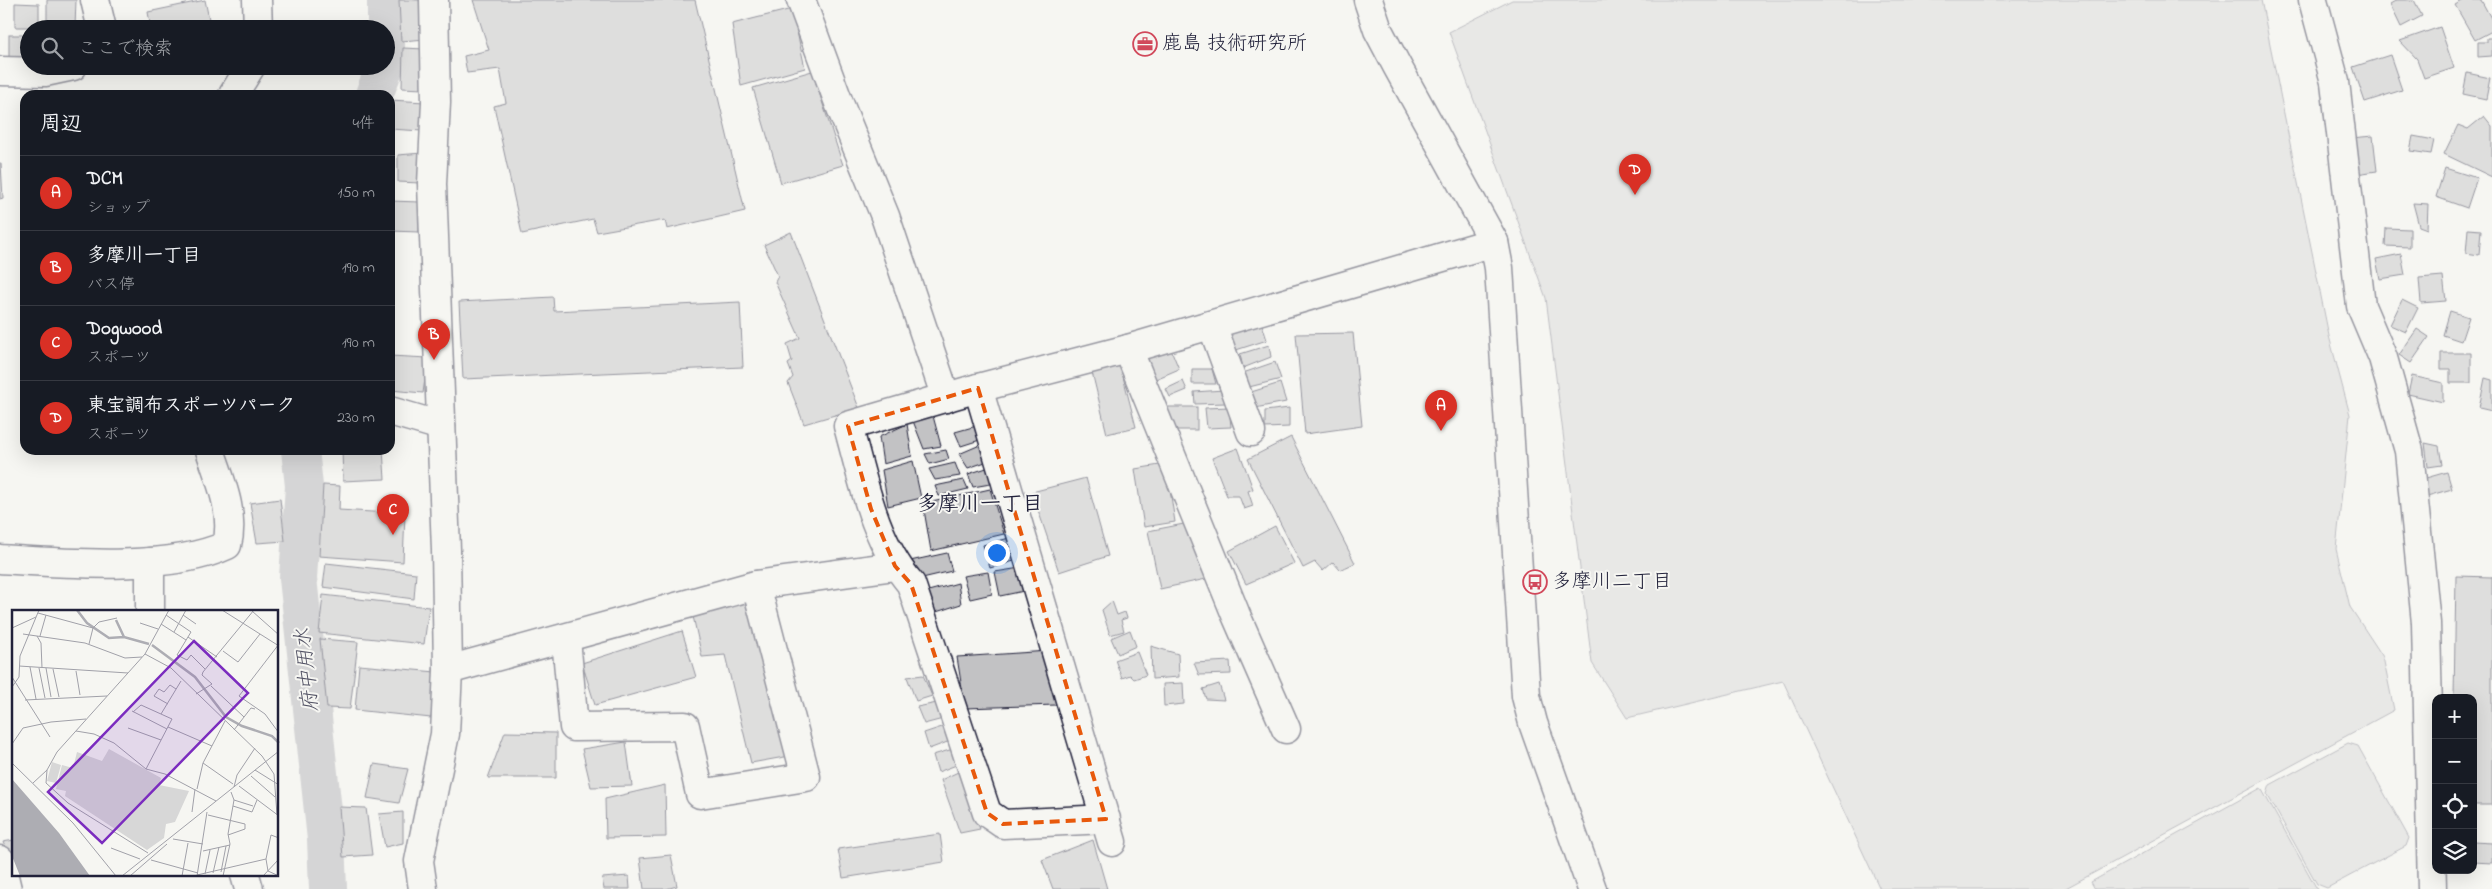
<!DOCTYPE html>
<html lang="ja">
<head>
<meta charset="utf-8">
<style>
	:root { --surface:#171b24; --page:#242831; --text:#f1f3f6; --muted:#9ea1a6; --line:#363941; --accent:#d93025 }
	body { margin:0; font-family:"Indie Flower","Klee One",sans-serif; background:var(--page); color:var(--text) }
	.controls { position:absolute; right:15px; bottom:15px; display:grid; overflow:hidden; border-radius:10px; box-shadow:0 5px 20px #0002 }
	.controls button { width:45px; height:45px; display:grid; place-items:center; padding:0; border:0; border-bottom:1px solid var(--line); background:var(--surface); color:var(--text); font:25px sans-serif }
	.you { position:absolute; left:996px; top:552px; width:18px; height:18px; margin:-12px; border:4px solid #fff; border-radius:50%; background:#1a73e8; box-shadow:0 0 0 8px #1a73e833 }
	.badge { display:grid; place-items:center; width:32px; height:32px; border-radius:50%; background:var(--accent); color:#fff; font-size:16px; font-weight:700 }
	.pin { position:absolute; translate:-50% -41px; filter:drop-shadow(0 1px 2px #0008) }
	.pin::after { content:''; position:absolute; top:26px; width:18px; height:15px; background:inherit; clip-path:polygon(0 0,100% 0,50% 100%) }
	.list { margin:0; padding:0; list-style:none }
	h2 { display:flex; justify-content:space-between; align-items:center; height:65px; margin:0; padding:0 20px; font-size:21px }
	h2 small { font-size:16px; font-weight:400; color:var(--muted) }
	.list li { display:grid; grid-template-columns:32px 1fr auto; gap:15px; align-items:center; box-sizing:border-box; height:75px; padding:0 20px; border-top:1px solid var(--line) }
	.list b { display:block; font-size:19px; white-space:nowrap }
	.list p { margin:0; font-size:16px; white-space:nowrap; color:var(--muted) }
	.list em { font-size:16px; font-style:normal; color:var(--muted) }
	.icon { flex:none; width:28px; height:28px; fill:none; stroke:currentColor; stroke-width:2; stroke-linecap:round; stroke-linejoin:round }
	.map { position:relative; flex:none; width:2492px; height:889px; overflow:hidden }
	.search { position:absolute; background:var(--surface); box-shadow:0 5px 20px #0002; left:20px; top:20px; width:375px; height:55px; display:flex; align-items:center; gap:12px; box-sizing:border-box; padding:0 18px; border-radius:28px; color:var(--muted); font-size:19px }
	.panel { position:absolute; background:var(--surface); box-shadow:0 5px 20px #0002; left:20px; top:90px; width:375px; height:365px; border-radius:15px }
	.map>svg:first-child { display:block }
	.green { fill:#d7d7d7; stroke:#7c7c89 }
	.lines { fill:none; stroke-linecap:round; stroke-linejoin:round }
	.river { stroke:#adadb3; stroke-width:38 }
	.building { fill:#c2c2c4; stroke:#22223b }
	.minor-casing { stroke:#22223b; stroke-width:31 }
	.minor { stroke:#f6f6f2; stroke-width:28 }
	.marked { fill:none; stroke:#e8590c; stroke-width:4; stroke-dasharray:10 6; stroke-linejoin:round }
	.labels { text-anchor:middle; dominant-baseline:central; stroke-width:4; stroke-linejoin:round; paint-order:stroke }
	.poi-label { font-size:20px; fill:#22223b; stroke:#f6f6f2; text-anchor:start }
	.neighbourhood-label { font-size:21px; font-weight:bold; fill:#22223b; stroke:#f6f6f2 }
	.water-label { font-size:21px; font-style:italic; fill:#535365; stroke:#f6f6f2 }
	.inset-river { fill:none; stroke:#adadb3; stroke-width:2.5 }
	.inset-road { fill:none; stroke:#a1a1a9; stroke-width:1 }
	.view { fill:#7b2cbf; fill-opacity:0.15; stroke:#7b2cbf; stroke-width:2.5 }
	.inset-edge { fill:none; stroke:#22223b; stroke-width:2.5 }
</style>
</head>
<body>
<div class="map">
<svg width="2492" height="889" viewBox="0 0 2492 889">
	<rect width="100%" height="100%" fill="#f6f6f2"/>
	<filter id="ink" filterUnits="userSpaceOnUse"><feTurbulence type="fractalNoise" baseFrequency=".02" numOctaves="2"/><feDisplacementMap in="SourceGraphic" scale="10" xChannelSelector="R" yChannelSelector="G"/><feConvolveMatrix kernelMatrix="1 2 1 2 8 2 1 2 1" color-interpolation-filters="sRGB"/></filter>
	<g filter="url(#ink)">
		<!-- green -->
		<g class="green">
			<polygon points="1512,0 2261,0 2329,336 2350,415 2336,549 2350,607 2383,657 2394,710 2064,889 1880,889 1783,681 1627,718 1592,663 1546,298 1449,32"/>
			<polygon points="2348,743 2358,746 2409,838 2406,846 2327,888 2317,884 2267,794 2270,785"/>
			<polygon points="2261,788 2317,889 2095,889 2091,882"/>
		</g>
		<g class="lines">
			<!-- river -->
			<g class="river">
				<polyline points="386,61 386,0"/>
				<polyline points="374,95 385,66"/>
				<polyline points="300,450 304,486 298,578 326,839 328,889"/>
			</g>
		</g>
		<!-- building -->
		<g class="building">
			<polygon points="47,0 76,0 75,28 47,28"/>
			<polygon points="205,0 211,29 151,29 148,12"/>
			<polygon points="399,0 424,0 426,39 401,41"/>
			<polygon points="473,0 695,0 745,211 667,229 665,220 597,232 593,219 522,234 494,106 506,103 500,69 467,73 464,56 489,50"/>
			<polygon points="2397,0 2414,0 2422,16 2401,27 2390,4"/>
			<polygon points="2464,0 2481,0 2492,20 2492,31 2475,40 2455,5"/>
			<polygon points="15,3 39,4 39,27 15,27"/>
			<polygon points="792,9 805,68 741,86 732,24"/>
			<polygon points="2440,27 2454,68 2424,78 2417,59 2400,41"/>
			<rect x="9" y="35" width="20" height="25"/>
			<polygon points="2487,38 2492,38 2492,56 2478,57 2478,42 2487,42"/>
			<polygon points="403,48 425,49 423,89 402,88"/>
			<polygon points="2390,55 2402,90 2365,102 2353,67"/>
			<polygon points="812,71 843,165 781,183 753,88"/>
			<polygon points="2467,73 2490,78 2486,99 2463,94"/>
			<polygon points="390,100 425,102 422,131 390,129"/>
			<polygon points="2484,116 2492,126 2492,177 2444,154 2458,125 2468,129"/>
			<polygon points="2373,136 2377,171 2356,174 2351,138"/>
			<polygon points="2413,136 2434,140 2431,154 2410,151"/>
			<polygon points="422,153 420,183 398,182 398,155"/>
			<polygon points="0,163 1,163 3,198 0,199"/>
			<polygon points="2445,168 2477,178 2467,208 2436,197"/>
			<polygon points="390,201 420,202 419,232 390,231"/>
			<polygon points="2413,203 2428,204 2427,229 2419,226"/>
			<polygon points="2386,228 2410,229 2410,247 2385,246"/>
			<polygon points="2468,229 2481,230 2479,255 2466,253"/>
			<polygon points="791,232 859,408 804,424 788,383 793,377 788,364 792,361 787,344 800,338 775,282 778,276 764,245"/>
			<polygon points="2401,254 2405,275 2380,279 2376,259"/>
			<polygon points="2443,276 2446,301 2421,303 2419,278"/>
			<polygon points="553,297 554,311 740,302 743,367 463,379 459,302"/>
			<polygon points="2402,300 2418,308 2406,332 2390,325"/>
			<polygon points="2450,311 2469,317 2461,341 2443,335"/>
			<polygon points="1260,318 1267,340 1233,351 1226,328"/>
			<polygon points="2417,329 2429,337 2411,363 2399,355"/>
			<polygon points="1353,333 1362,426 1305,434 1296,334"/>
			<polygon points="1269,345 1271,357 1243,368 1240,354"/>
			<polygon points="1170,347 1179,369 1151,381 1142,359"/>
			<polygon points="2441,353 2471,353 2471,383 2450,383 2450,369 2441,369"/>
			<polygon points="390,356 428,358 423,393 390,390"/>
			<polygon points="1275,362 1281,379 1249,387 1243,373"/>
			<polygon points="1120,365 1136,427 1107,434 1092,372"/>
			<polygon points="1192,369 1212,369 1216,384 1192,384"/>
			<polygon points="2412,376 2443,383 2443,402 2408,394"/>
			<polygon points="2485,378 2492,380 2492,411 2479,408"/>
			<polygon points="1183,381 1187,390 1170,397 1166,389"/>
			<polygon points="1280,383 1286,402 1255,408 1248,393"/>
			<polygon points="1224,390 1225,403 1195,404 1194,392"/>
			<rect x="1168" y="407" width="29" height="23"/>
			<polygon points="1229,407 1231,427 1207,428 1205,408"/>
			<polygon points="1289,408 1289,427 1265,428 1265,411"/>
			<polygon points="933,416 941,446 924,449 913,421"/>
			<polygon points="907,424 912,456 883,464 879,437"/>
			<polygon points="980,425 989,437 961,446 955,432"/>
			<polygon points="1291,437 1355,563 1340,570 1333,562 1323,571 1315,562 1303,568 1248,459"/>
			<polygon points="987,442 997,458 968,468 959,454"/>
			<polygon points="2425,443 2439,446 2442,465 2428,467"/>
			<polygon points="1238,448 1253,489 1248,491 1253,506 1244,509 1239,496 1227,496 1212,458"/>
			<polygon points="342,450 383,450 385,479 343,481"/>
			<polygon points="946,450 949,459 930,464 925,454"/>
			<polygon points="913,461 921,498 888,506 882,470"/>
			<polygon points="955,463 960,476 935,480 929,469"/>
			<polygon points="1166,464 1175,522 1144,527 1135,469"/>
			<polygon points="996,465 1002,482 973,487 968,474"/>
			<polygon points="2447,472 2452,489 2427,496 2426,478"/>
			<polygon points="1086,478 1108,556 1059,572 1032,492"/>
			<polygon points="964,480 968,489 939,496 935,486"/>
			<polygon points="323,485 340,486 339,510 405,514 403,562 319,556"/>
			<polygon points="990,489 1004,534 931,551 923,504"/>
			<polygon points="280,499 285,541 257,543 250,503"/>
			<polygon points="1194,522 1206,579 1160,589 1148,531"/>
			<polygon points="1275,526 1294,563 1246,584 1229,551"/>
			<polygon points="1013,537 1021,559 990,568 983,545"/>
			<polygon points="947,553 952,571 918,579 910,561"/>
			<polygon points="326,563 416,573 414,599 323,587"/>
			<polygon points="1020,568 1024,591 1000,596 995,572"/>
			<polygon points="988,572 992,594 970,599 963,576"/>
			<polygon points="2456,576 2492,577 2492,805 2473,805 2473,698 2454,698"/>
			<polygon points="958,583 961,604 927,615 921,593"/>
			<polygon points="323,595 429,607 424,644 319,633"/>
			<polygon points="749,600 790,756 751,763 725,655 702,657 693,616"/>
			<polygon points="1112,601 1117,615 1125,612 1127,618 1121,620 1124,631 1110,635 1102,610"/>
			<polygon points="1130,630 1136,646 1118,654 1111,638"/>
			<polygon points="682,631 696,677 595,705 582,663"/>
			<polygon points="320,639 358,642 350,709 327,708"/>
			<polygon points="1151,646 1178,654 1179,677 1152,679"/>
			<polygon points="1049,651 1056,705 965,708 957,657"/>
			<polygon points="1137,652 1146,675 1134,679 1130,675 1122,678 1115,660"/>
			<polygon points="1230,661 1231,674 1199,675 1194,663"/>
			<polygon points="359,665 436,672 431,718 355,710"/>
			<polygon points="923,675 932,696 916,701 907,677"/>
			<polygon points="1183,683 1184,704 1164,706 1163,684"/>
			<polygon points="1219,684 1224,700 1206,699 1203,689"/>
			<polygon points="937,703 943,719 924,724 917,707"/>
			<polygon points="945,726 950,741 929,749 924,733"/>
			<polygon points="505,732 556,733 556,778 488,778"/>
			<polygon points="626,742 632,786 591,787 582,749"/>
			<polygon points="953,749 959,764 938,772 933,755"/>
			<polygon points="374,764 408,769 399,803 367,798"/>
			<polygon points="958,772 980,829 960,833 941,780"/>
			<polygon points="665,785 666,837 606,838 605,799"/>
			<polygon points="339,807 366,808 372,855 343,857"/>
			<polygon points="403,812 403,843 385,847 379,814"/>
			<polygon points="940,834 944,862 843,878 838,849"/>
			<polygon points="14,840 14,868 3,842"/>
			<polygon points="1093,840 1107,889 1053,889 1042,860"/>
			<polygon points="2473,842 2492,843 2492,863 2473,862"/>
			<polygon points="671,855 677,886 666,889 644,889 640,858"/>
			<polygon points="629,876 630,889 604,889 602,878"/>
		</g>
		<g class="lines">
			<!-- minor casing -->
			<g class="minor-casing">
				<g id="minor">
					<polyline points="95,0 102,29"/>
					<polyline points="257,0 258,29"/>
					<polyline points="801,0 839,103 885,216 946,398"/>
					<polyline points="1368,0 1378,30 1397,66 1494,242 1499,268 1526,696 1533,723 1592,889"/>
					<polyline points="2313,0 2335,82 2361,306 2383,358 2409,451 2426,623 2432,889"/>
					<polyline points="0,71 45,72 73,66"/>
					<polyline points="233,95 251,66"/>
					<polyline points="1212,325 1251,432"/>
					<polyline points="1128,349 1236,615 1286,729"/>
					<polyline points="978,388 1112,842"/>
					<polyline points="390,411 441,426"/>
					<path d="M0,559C63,563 170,572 227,545C235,513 220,480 210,450"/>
					<polyline points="150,562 150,612"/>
					<polyline points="566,639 574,727 685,726 700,794 806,777 756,585"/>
					<polyline points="448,670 756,585 895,566"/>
					<path d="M1106,819L1003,824L987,813L911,584C874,541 863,480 848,426L978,388L1128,349L1494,242"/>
					<polyline points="0,860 7,889"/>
					<polyline points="245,875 249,889"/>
					<polyline points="423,889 419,861 445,734 448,670 446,550 432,184 436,102 434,0"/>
				</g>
			</g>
			<!-- minor -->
			<use href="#minor" class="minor"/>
		</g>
	</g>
	<!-- marked area -->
	<path d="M0 0H2492V889H0ZM978,388L1106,819L1003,824L987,813L911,584L895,566L871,509L848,426Z" fill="#f6f6f2" fill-opacity=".55" fill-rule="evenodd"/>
	<path class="marked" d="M978,388L1106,819L1003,824L987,813L911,584L895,566L871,509L848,426Z"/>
	<!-- icons -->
	<defs>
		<g id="office-ring" transform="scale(1.25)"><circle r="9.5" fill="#f6f6f2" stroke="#d1495b" stroke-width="1.5"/><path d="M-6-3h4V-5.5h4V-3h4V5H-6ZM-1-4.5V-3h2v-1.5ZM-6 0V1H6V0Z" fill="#d1495b"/></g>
		<g id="bus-ring" transform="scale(1.25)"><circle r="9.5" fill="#f6f6f2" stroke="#d1495b" stroke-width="1.5"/><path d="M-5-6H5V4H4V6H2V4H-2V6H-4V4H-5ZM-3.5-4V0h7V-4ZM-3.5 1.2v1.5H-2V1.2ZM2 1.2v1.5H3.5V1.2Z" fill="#d1495b"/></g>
	</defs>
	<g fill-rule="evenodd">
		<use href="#office-ring" x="1145" y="44"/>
		<use href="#bus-ring" x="1535" y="582"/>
	</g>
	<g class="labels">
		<!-- poi labels -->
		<g class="poi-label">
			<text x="1162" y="44">鹿島 技術研究所</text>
			<text x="1552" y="582">多摩川二丁目</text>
		</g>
		<!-- neighbourhood labels -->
		<g class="neighbourhood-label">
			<text x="980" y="505">多摩川一丁目</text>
		</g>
		<!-- water labels -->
		<g class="water-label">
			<text transform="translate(308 670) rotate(-96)">府中用水</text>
		</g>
	</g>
	<!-- overview -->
	<g transform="translate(12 610)">
		<rect width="266" height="266" fill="#f6f6f2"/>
		<path d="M97,139L149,168L147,175L177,181L163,212L154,214L152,228L135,240L53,186L54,181L44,179L50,155L61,158L65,142L90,151ZM40,152L49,155L44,173L35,171Z" fill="#d7d7d7"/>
		<path d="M0,169L47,223L78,266H8L0,246Z" fill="#adadb3"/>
		<path class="inset-river" d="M65,0L75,13L97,28L112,27L137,34M104,10L112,27M140,35L183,67L214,107L230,116L260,126L267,133"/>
		<path class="inset-road" d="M210,0L267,36M240,1L267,25M26,3L81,18M154,5L179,22L165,45L175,50L179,45L193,59M171,5L184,14M128,13L146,19M149,14L174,30M0,18L24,7M162,22L174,0M11,24L73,33L113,48L130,47M25,26L29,33L30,58M28,26L34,5M176,27L205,47M77,34L81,18L87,12L105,8M267,34L227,86L253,104L267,123M211,41L226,52L248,24M133,44L159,58L250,146L262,164L265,205M7,56L116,63M18,57L24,89M27,58L33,88M34,58L39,87M41,59L47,87M64,61L68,85M0,67L38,127M199,76L232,107M0,77L7,67L8,46L27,0M184,84L200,74L190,65L191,62L242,0M13,90L95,86M156,94L142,86L147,79L152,82L158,75L164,79M120,101L155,119M121,102L129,95L160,109L134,159M149,104L169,71M156,117L200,136M116,118L149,130M222,120L239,98L243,99M64,121L82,124L102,133L134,159L153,164L204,191M0,134L11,118L39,112L74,109M0,153L61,213L104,266M191,153L221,174M35,160L34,173L56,193L136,243M243,160L267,175M239,166L263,187M21,173L35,160L45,142L133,44L157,0M227,176L267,206M222,177L225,165L243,138M185,179L191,153L213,111M222,190L241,196M221,196L240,202L245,190M180,202L183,179M196,205L233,214V219L216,225M267,228L259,225L254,249L256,261L267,266M161,229L191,234M99,238L128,249M191,241L218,235M139,250L186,263M209,262L214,236M201,263L207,237M193,264L198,240M185,265L254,249M110,266L267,141M118,266L155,234M170,266L176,233M185,266L195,202M211,266L218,234L216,224L222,190L219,182M251,266L267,249"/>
		<path class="view" d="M182,31L236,83L90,233L36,182Z"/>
		<rect width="266" height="266" class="inset-edge"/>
	</g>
</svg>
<div class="controls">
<button>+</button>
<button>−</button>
<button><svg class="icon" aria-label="locate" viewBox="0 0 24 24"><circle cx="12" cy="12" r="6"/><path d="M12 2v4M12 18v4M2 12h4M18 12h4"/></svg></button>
<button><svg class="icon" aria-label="layers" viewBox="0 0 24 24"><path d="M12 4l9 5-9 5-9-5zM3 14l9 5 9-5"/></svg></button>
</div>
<div class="you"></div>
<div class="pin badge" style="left:1441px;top:431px">A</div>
<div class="pin badge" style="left:434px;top:360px">B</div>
<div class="pin badge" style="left:393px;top:535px">C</div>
<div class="pin badge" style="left:1635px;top:195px">D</div>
<div class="search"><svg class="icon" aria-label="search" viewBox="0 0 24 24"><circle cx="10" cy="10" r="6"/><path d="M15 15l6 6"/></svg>ここで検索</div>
<section class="panel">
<h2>周辺<small>4件</small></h2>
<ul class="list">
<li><span class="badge">A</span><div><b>DCM</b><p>ショップ</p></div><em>150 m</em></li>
<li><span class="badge">B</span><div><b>多摩川一丁目</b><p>バス停</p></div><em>190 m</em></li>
<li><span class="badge">C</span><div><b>Dogwood</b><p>スポーツ</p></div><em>190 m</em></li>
<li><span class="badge">D</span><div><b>東宝調布スポーツパーク</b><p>スポーツ</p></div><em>230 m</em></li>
</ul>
</section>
</div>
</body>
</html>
